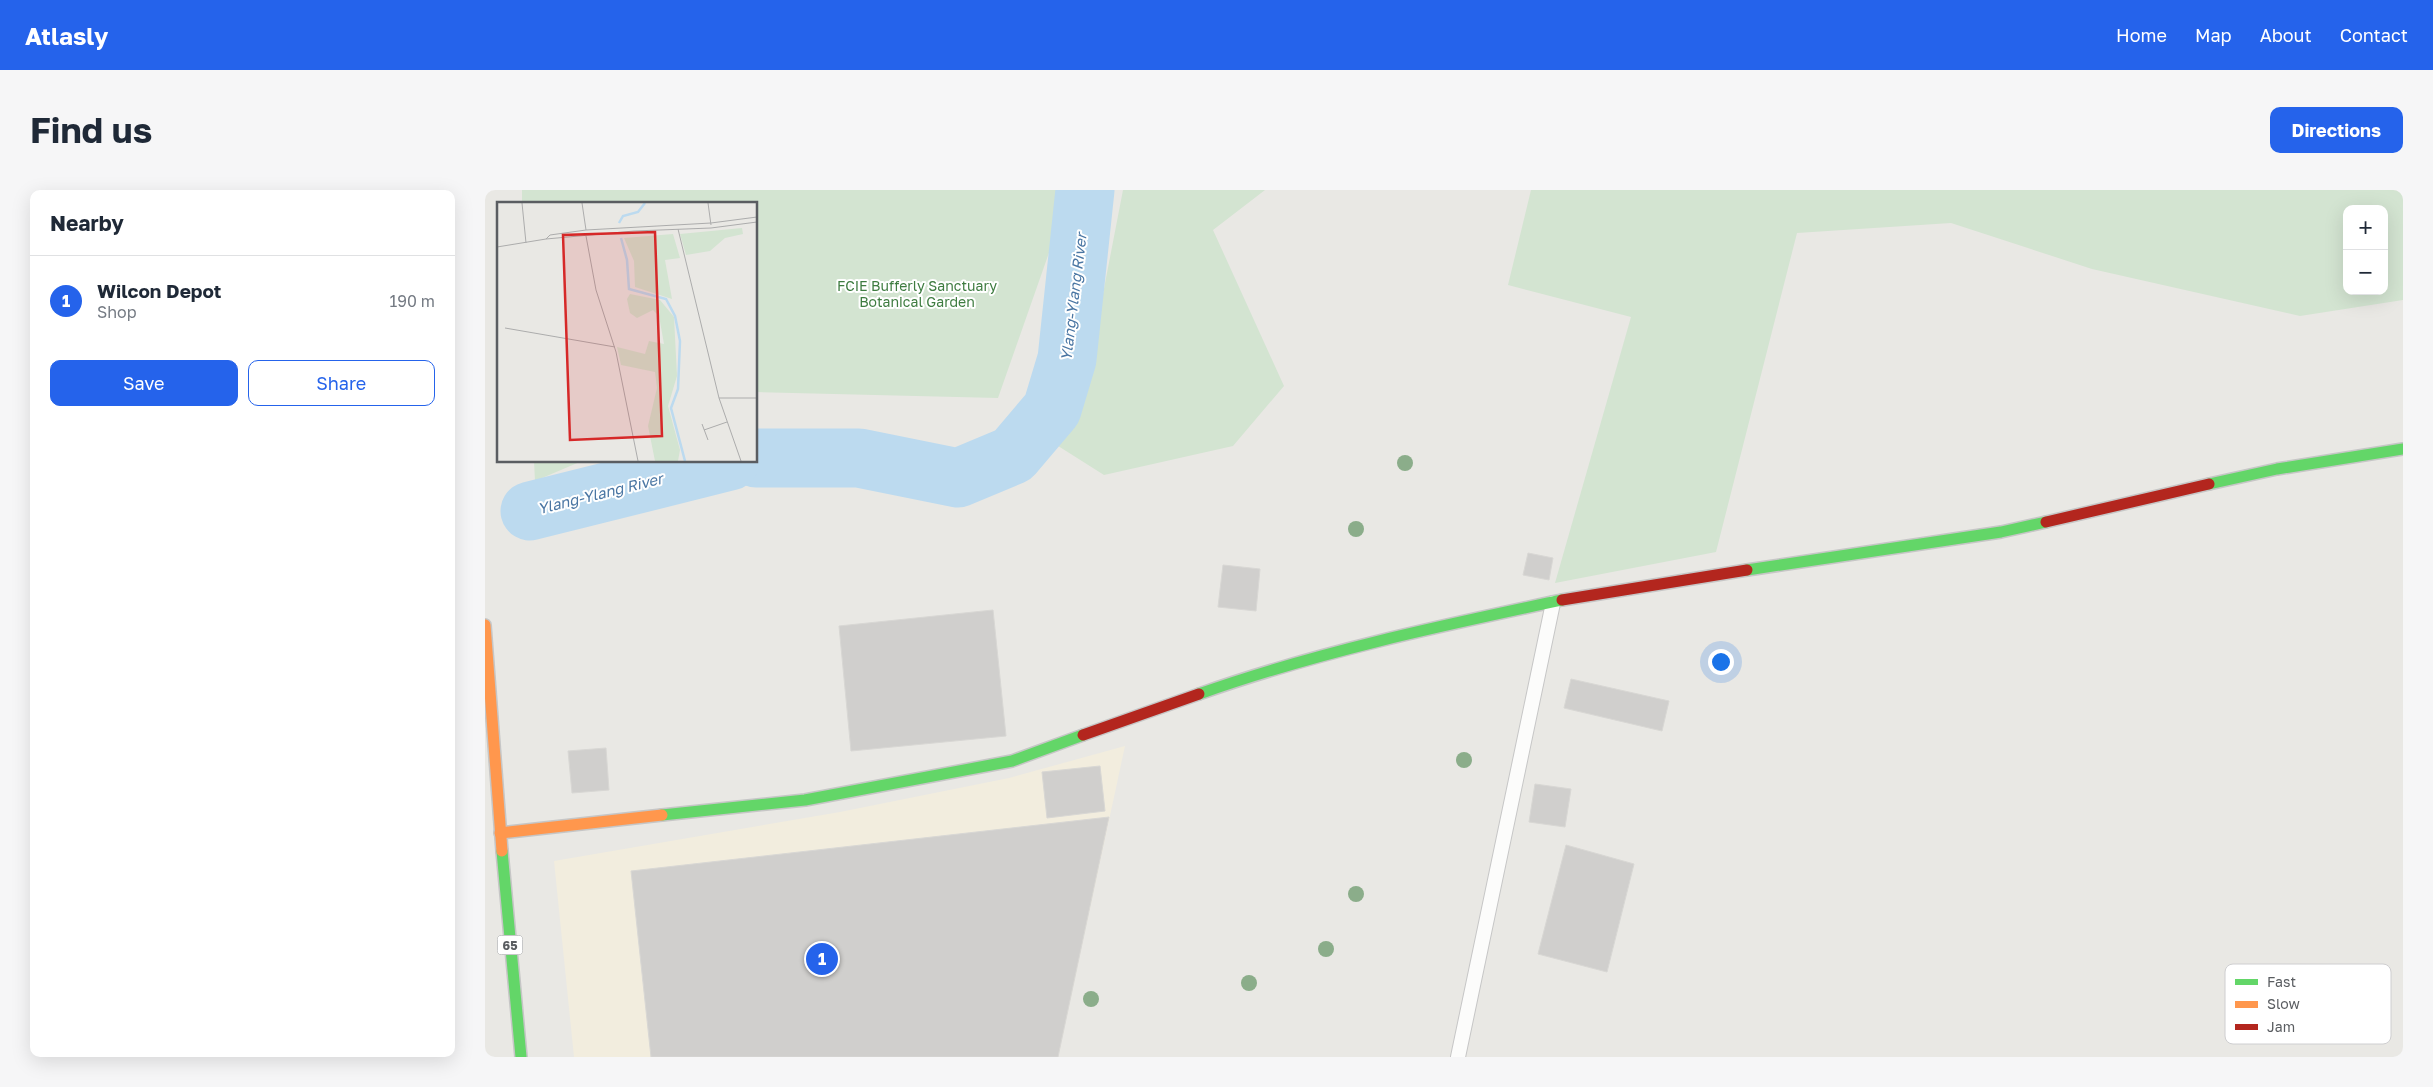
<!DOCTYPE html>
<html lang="en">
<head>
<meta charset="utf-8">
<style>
	:root { --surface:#fff; --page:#f6f6f7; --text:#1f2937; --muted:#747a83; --line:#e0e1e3; --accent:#2563eb }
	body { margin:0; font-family:"Golos Text",sans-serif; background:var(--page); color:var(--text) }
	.controls { position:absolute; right:15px; top:15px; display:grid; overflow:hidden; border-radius:10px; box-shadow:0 5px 20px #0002 }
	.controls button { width:45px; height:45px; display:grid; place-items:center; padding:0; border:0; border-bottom:1px solid var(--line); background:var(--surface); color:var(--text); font:25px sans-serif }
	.you { position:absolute; left:1235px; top:471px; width:18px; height:18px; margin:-12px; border:4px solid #fff; border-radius:50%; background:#1a73e8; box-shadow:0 0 0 8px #1a73e833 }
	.badge { display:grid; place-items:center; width:32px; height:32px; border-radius:50%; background:var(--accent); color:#fff; font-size:16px; font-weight:700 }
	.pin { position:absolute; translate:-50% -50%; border:2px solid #fff; box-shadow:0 1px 5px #0006 }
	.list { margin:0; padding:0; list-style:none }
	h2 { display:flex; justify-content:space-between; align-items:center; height:65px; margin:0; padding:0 20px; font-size:21px }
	h2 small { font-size:16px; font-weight:400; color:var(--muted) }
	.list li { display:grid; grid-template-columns:32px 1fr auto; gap:15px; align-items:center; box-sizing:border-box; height:90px; padding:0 20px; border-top:1px solid var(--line) }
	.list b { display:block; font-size:19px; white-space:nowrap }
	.list p { margin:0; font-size:16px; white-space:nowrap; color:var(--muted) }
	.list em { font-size:16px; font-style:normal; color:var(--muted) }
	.actions { display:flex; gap:10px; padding:15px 20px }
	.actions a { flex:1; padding:11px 0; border:1px solid var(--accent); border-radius:10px; text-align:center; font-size:18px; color:var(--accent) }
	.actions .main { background:var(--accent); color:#fff }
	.map { position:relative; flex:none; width:1918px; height:867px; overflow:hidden; border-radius:10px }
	header { display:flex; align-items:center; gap:30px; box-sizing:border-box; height:70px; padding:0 25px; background:var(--accent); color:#fff }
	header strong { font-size:24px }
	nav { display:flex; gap:28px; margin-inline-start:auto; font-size:18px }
	.intro { display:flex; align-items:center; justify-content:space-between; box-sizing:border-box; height:120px; padding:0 30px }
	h1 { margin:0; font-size:35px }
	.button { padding:12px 22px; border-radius:10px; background:var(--accent); color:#fff; font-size:18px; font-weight:700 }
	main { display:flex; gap:30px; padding:0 30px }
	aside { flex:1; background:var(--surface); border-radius:10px; box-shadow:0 5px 20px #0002 }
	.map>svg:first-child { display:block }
	.commercial { fill:#f2edde }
	.green { fill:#d3e4d1; fill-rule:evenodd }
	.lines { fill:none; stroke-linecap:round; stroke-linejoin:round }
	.river { stroke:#bcdaef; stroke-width:59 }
	.building { fill:#d0cfcd; stroke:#d8d7d4 }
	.lane-casing { stroke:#c6c6c6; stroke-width:16 }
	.fast-casing { stroke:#c6c6c6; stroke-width:14 }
	.slow-casing { stroke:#c6c6c6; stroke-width:14 }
	.jam-casing { stroke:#c6c6c6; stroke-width:14 }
	.lane { stroke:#fcfcfb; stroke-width:14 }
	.fast { stroke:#63d668; stroke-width:11 }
	.slow { stroke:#ff974d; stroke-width:11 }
	.jam { stroke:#b3261e; stroke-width:11 }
	.tree { fill:#8bad8a }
	.labels { text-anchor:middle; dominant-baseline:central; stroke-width:4; stroke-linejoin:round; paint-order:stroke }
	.shield { fill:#fff; stroke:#8c8e90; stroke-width:1 }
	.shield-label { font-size:12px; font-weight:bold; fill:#5a5d61 }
	.park-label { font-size:14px; fill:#3e7c40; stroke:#fff }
	.water-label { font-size:15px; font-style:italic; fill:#4a76a3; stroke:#fff }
	.inset-river { fill:none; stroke:#bcdaef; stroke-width:2.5 }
	.inset-road { fill:none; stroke:#acacac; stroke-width:1 }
	.view { fill:#d62828; fill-opacity:0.15; stroke:#d62828; stroke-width:2.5 }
	.inset-edge { fill:none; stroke:#5a5d61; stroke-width:2.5 }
	.key { fill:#fff; stroke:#ceced0; stroke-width:1 }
	.key-label { font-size:14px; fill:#5a5d61 }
</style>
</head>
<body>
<header>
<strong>Atlasly</strong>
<nav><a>Home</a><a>Map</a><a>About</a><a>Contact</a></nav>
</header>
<div class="intro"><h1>Find us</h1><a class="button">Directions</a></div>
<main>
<aside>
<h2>Nearby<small></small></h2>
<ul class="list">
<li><span class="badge">1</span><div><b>Wilcon Depot</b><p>Shop</p></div><em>190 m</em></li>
</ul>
<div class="actions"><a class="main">Save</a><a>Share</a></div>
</aside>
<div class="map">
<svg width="1918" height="867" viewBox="0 0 1918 867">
	<rect width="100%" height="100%" fill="#e9e8e4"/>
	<!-- commercial -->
	<polygon class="commercial" points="640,556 573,867 89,867 69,671 355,622 524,588"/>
	<!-- green -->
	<g class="green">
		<polygon points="37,0 586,0 513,208 271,202 271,14 37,14"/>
		<polygon points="638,0 780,0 728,40 799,196 748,256 619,285 570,254 605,171"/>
		<path d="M1046,0H1918V110L1815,126L1607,79L1466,33L1312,43L1231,362L1070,393L1146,127L1023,95ZM1862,19H1899V101H1862Z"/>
		<polygon points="49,271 97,271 50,291"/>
	</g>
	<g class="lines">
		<!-- river -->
		<g class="river">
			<polyline points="271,268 374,268 473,288 528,265 567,219 582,169 600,0"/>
			<polyline points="45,321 245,271"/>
		</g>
	</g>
	<!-- building -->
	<g class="building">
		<polygon points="1043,363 1068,368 1064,390 1038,385"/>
		<polygon points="738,375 775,379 771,421 733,417"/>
		<polygon points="508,420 521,546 366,561 354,436"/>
		<polygon points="1086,489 1184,511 1177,541 1079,518"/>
		<polygon points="121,558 124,600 87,603 83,561"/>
		<polygon points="615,576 620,621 562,628 557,582"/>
		<polygon points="1050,594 1086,599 1080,637 1044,632"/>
		<polygon points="624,627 573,867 166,867 146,681"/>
		<polygon points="1081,655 1149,674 1122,782 1053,764"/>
	</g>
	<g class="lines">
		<!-- lane casing -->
		<g class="lane-casing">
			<polyline id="lane" points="973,867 1068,413"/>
		</g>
		<!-- fast casing -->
		<g class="fast-casing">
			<g id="fast">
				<polyline points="1724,294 1792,279 1918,259"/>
				<polyline points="1262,380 1516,342 1561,332"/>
				<path d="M714,504C832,462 955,436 1077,410"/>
				<polyline points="177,625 320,610 527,571 598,545"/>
				<polyline points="17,661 36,867"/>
			</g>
		</g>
		<!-- slow casing -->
		<g class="slow-casing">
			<g id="slow">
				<polyline points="0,435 17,661"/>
				<polyline points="15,643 177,625"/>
			</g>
		</g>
		<!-- jam casing -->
		<g class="jam-casing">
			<g id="jam">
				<polyline points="1561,332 1724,294"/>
				<polyline points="1077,410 1262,380"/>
				<polyline points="598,545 714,504"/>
			</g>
		</g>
		<!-- lane -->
		<use href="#lane" class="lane"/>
		<!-- fast -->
		<use href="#fast" class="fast"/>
		<!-- slow -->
		<use href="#slow" class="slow"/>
		<!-- jam -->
		<use href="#jam" class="jam"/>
	</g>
	<!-- trees -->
	<g class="tree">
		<circle cx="920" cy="273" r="8"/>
		<circle cx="871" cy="339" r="8"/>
		<circle cx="979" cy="570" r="8"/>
		<circle cx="871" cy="704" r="8"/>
		<circle cx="841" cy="759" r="8"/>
		<circle cx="764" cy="793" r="8"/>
		<circle cx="606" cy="809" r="8"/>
	</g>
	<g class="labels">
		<!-- shield labels -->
		<rect class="shield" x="12.5" y="745.5" width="25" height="19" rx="4"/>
		<g class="shield-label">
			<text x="25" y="755">65</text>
		</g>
		<!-- park labels -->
		<g class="park-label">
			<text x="432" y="95">FCIE Bufferly Sanctuary<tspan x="432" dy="16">Botanical Garden</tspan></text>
		</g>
		<!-- water labels -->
		<g class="water-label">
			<text transform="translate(588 107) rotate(-83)">Ylang-Ylang River</text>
			<text transform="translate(115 303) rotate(-14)">Ylang-Ylang River</text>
		</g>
	</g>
	<!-- overview -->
	<g transform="translate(12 12)">
		<rect width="260" height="260" fill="#e9e8e4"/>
		<path d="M245,26L246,32L228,36L213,49L189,53L183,32ZM176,32L183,56L168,58L175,97L138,85L137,59L127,36ZM133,92L163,98L177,115L180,174L171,204L183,248L181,259H158L151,224L160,186L158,170L124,163L120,145L148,152L152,139L167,142L162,114L156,108L140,116L133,111L130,97Z" fill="#d3e4d1"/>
		<path class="inset-river" d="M122,21L126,14L141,10L148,1M124,36L130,58L132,87L169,97L178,114L183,139L181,187L174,206L188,259"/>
		<path class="inset-road" d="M25,1L29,41M85,1L89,28M211,1L214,23M181,27L222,196L244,259M89,34L99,88L119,150L141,259M49,37L53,33L89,28L214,21L260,15M0,45L49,37L137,29L214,26L260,20M8,126L118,145M222,196H260M205,222L211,238M207,228L230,220"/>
		<path class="view" d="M158,30L165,234L73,238L66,33Z"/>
		<rect width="260" height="260" class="inset-edge"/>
	</g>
	<!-- legend -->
	<rect x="1740" y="774" width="166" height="80" rx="8" class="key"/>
	<rect x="1750" y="789" width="23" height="6" fill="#63d668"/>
	<rect x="1750" y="811" width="23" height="7" fill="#ff974d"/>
	<rect x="1750" y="834" width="23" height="6" fill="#b3261e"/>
	<g class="key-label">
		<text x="1782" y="797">Fast</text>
		<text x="1782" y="819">Slow</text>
		<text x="1782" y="842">Jam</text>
	</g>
</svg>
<div class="controls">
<button>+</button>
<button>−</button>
</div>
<div class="you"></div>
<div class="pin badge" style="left:337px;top:769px">1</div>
</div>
</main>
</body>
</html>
